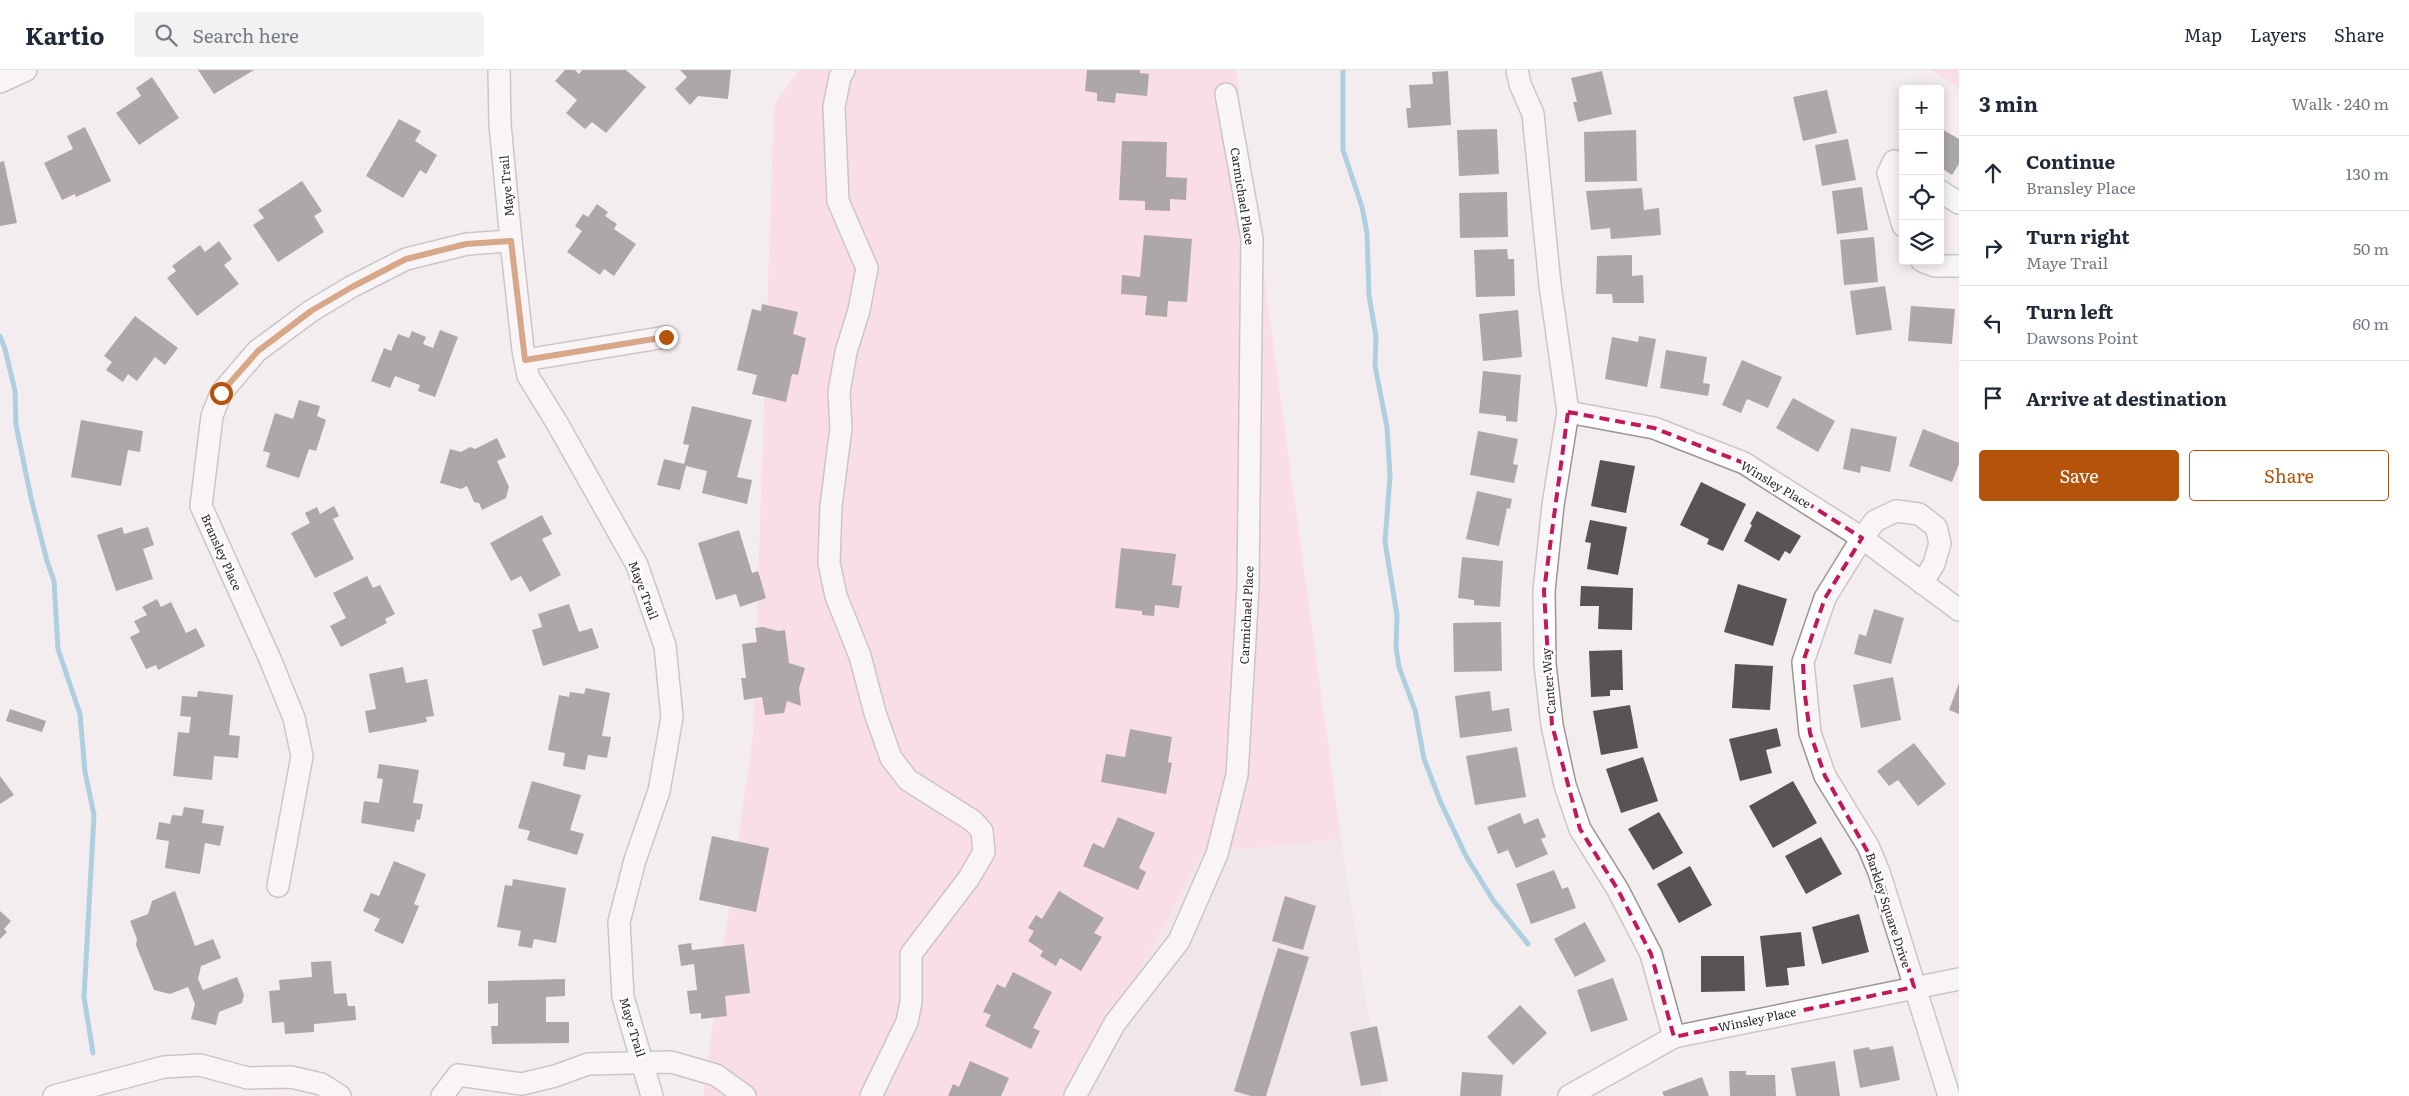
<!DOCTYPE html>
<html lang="en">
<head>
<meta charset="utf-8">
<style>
	:root { --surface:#fff; --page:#f2f2f3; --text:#1f2937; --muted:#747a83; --line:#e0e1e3; --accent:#b45309 }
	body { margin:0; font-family:Literata,serif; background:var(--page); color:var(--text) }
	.controls { position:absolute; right:15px; top:15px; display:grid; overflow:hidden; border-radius:5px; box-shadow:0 2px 12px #0003 }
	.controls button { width:45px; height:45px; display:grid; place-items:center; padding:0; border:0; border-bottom:1px solid var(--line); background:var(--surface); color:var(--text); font:25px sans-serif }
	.stop { position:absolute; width:15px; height:15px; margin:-11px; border:4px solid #b45309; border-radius:50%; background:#fff }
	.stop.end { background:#b45309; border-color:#fff; box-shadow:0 1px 5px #0008 }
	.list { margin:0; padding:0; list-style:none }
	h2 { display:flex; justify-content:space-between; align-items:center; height:65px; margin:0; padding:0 20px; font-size:21px }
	h2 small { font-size:16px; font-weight:400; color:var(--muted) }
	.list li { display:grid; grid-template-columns:32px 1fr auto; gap:15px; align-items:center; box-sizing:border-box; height:75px; padding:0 20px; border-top:1px solid var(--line) }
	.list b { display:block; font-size:19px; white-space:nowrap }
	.list p { margin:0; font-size:16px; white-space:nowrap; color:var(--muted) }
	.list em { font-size:16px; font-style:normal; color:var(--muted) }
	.actions { display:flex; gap:10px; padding:15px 20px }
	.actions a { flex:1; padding:11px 0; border:1px solid var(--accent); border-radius:5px; text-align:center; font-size:18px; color:var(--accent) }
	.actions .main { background:var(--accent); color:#fff }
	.icon { flex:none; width:28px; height:28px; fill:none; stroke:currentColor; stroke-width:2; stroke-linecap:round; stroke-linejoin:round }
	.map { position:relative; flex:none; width:1959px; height:1026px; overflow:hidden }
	header { display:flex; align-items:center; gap:30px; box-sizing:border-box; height:70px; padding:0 25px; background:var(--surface); border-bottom:1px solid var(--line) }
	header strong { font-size:24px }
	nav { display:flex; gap:28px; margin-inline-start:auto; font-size:18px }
	.search { width:350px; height:45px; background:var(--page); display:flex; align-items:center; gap:12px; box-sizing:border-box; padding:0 18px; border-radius:5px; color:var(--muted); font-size:19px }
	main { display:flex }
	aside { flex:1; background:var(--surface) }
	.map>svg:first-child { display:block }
	.built { fill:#eddee2 }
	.green { fill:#feccda }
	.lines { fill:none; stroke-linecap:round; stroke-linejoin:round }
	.stream { stroke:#59abce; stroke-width:5 }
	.building { fill:#585354 }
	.minor-casing { stroke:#9b9596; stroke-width:24 }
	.minor { stroke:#fff; stroke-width:21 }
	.route { stroke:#b45309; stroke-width:6 }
	.marked { fill:none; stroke:#c2185b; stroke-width:4; stroke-dasharray:10 6; stroke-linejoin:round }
	.labels { text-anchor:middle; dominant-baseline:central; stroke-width:5; stroke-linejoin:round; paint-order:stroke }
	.street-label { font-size:12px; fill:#292727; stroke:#fff }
</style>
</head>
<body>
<header>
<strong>Kartio</strong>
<div class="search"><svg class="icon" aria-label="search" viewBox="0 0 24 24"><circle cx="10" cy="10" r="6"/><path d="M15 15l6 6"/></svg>Search here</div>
<nav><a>Map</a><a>Layers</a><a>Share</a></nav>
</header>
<main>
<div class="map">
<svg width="1959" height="1026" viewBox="0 0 1959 1026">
	<rect width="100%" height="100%" fill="#f4edef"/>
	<!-- built -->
	<polygon class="built" points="1341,769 1381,1026 1073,1026 1203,783"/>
	<!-- green -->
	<g class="green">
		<polygon points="799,0 1236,0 1341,769 1203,783 1073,1026 703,1026 753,664 774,34"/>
		<polygon points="1930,0 1959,0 1959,18"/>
	</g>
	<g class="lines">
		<!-- stream -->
		<g class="stream">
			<polyline points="1343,0 1343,80 1362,137 1367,163 1369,225 1376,267 1375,296 1387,357 1390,406 1385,472 1397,545 1396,577 1399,597 1415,640 1424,689 1441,733 1466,786 1493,830 1528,874"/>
			<polyline points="0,266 5,279 15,321 16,355 31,428 47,491 54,511 58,579 80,644 85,702 94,745 84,927 93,983"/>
		</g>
	</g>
	<!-- building -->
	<g class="building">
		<polygon points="198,0 254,0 214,24"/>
		<polygon points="565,0 575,0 579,4 582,0 626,0 646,17 606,63 592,52 585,59 566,43 577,30 555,11"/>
		<polygon points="680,0 731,0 728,29 698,26 690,35 675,19 687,7"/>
		<polygon points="1087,0 1140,0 1140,3 1149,4 1147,26 1116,23 1115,33 1097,31 1097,23 1085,21"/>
		<polygon points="1448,1 1451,55 1408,58 1406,38 1411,38 1409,15 1433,14 1432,2"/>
		<polygon points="1602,1 1612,44 1578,52 1573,32 1577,32 1571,8"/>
		<polygon points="152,7 179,48 139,75 116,43 141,26 136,18"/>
		<polygon points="1827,20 1837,63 1803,71 1793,27"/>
		<polygon points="399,49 421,61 415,71 437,85 426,104 420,100 403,128 366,106"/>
		<polygon points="85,57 111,111 76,127 75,124 62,130 44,93 73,79 67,66"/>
		<polygon points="1940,58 1959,69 1959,94 1952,105 1940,97"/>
		<polygon points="1497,59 1499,104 1459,106 1457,60"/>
		<polygon points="1636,60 1637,111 1585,112 1584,62"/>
		<polygon points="1848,69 1856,110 1822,116 1815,75"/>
		<polygon points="1122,71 1167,72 1166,107 1187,108 1186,130 1170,129 1170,141 1145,140 1145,131 1119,130"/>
		<polygon points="4,91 17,153 0,156 0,92"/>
		<polygon points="302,111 322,141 314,146 324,162 278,192 253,155 264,148 258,140"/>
		<polygon points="1862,117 1868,160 1837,164 1832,121"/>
		<polygon points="1642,118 1644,140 1659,138 1661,165 1611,169 1610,158 1591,160 1586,121"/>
		<polygon points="1507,122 1508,167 1460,168 1459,123"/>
		<polygon points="597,134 608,142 605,146 617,154 614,159 636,174 614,206 604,199 600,205 567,182 582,161 575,156 583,144 588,147"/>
		<polygon points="1144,165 1192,169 1187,232 1168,231 1167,247 1145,245 1147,226 1121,224 1122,205 1140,207"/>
		<polygon points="1874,167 1878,212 1844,215 1840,170"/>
		<polygon points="219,171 232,189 224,195 239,214 197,246 167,208 176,201 172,196 200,175 205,182"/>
		<polygon points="1507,179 1508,189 1514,189 1515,226 1476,227 1474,180"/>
		<polygon points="1632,185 1632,206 1643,205 1644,233 1613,233 1612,224 1596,224 1597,186"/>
		<polygon points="1885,216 1892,260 1856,265 1850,221"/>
		<polygon points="762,234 798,242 793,264 806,268 798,305 792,304 786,332 752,324 757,305 737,300 752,239 761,241"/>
		<polygon points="1911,236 1955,239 1952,274 1908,271"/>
		<polygon points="1518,240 1522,287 1483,291 1479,244"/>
		<polygon points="135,246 178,278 165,295 155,287 137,311 128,304 123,312 106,300 112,292 104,286"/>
		<polygon points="440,260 458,267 435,327 418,321 420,315 395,306 390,318 371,311 384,278 391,281 398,264 409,268 412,261 426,267 423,274 433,278"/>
		<polygon points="1639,266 1656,269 1647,317 1605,309 1612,267 1638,272"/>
		<polygon points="1666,280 1707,287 1703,313 1710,314 1708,326 1660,318"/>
		<polygon points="1742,290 1782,307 1768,338 1747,329 1741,343 1722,335"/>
		<polygon points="1483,301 1521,305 1517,352 1506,351 1506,346 1479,343"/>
		<polygon points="1793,328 1835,351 1818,382 1776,358"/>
		<polygon points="299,330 320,336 317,346 326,350 316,381 309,379 299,408 266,397 270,383 263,381 275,343 293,349"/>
		<polygon points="692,336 752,350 737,407 752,410 747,434 702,423 707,401 686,396 680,420 657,415 664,389 684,394 689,375 683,374"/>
		<polygon points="81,350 143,361 140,382 128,380 121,416 71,407"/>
		<polygon points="1851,358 1897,367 1890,402 1861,396 1860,403 1843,399"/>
		<polygon points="1923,359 1959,373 1959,394 1952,412 1909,396"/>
		<polygon points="1478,361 1518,369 1513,394 1518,395 1514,413 1470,405"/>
		<polygon points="497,368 506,387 497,391 509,417 506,428 482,440 479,433 474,432 467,416 461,419 440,413 450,379 461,382 470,377 475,379"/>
		<polygon points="1600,390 1635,396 1626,443 1591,436"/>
		<polygon points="1701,412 1746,434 1723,481 1707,474 1709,469 1680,455"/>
		<polygon points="1477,421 1512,429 1510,439 1507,438 1499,476 1466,469"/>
		<polygon points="334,436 339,446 333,449 354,489 315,508 291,463 310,453 305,443 317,437 320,444"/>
		<polygon points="1757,441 1801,466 1790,484 1785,481 1779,491 1744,471 1752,455 1750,454"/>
		<polygon points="542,445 552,464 542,469 561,505 530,522 521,506 511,511 490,473"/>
		<polygon points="1590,450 1627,457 1618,505 1587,499 1591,473 1585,472"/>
		<polygon points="122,457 124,464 148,457 154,475 143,479 153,509 116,521 97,465"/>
		<polygon points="739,460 752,503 758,501 766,528 740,537 736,524 716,530 698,473"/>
		<polygon points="1121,478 1176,484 1172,515 1182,516 1179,538 1155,535 1154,546 1142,545 1142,541 1115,538"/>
		<polygon points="1462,487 1503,491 1500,537 1474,535 1474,530 1458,528"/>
		<polygon points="367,506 373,518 380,515 395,544 385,549 387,553 341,577 330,556 346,548 333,523"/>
		<polygon points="1738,514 1787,529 1773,576 1724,562"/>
		<polygon points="1581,516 1633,518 1632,560 1598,559 1599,536 1580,536"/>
		<polygon points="157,529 161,537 171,532 186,563 196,558 205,576 158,600 156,595 146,599 130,567 140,562 134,551 147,545 142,537"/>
		<polygon points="569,534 579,562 592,558 599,578 543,596 532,560 542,557 538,544"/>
		<polygon points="1874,539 1904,548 1891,594 1854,584 1859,564 1866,566"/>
		<polygon points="1501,552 1502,601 1454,602 1453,553"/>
		<polygon points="763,557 778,561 785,560 789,593 805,598 799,618 801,636 787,631 784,643 765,645 762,627 744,630 741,608 746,608 742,574 757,572 755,558"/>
		<polygon points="1622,580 1623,620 1610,620 1610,626 1591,627 1589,581"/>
		<polygon points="1735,594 1773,596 1770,640 1732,638"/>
		<polygon points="403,597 406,613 427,609 434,646 426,647 427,652 369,663 365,641 376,639 369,604"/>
		<polygon points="1893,607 1901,650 1861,658 1853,615"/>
		<polygon points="1959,613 1959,644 1949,640"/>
		<polygon points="586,618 610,623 602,666 611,667 607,688 588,685 585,700 563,696 565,683 548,680 559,625 569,627 570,622 584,624"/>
		<polygon points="198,621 233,625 229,665 240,666 238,688 214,686 212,710 173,706 178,662 189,663 191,647 180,646 182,626 197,627"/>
		<polygon points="1490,621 1492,641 1509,638 1512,661 1460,668 1455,626"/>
		<polygon points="1630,635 1638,678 1601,685 1593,641"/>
		<polygon points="10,639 46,651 42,662 6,651"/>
		<polygon points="1777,658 1781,676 1766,680 1772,703 1740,711 1729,669"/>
		<polygon points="1130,659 1172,667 1168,692 1172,693 1166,724 1101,712 1106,684 1125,687"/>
		<polygon points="1914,673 1946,714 1918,736 1898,710 1889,716 1877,701"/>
		<polygon points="1517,677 1526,727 1475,735 1466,686"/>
		<polygon points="1643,687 1658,731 1621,743 1606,699"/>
		<polygon points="379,694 419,700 413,733 423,734 420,750 417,749 414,762 361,753 364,731 379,733 383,709 377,708"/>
		<polygon points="0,706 14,725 0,734"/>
		<polygon points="532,711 581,725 570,760 584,764 577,785 527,770 530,761 518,758"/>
		<polygon points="1793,711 1817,753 1773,778 1749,736"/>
		<polygon points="184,737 204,740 202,753 224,756 220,776 205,773 200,804 165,798 169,771 156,769 159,752 170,754 172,745 182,746"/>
		<polygon points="1659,742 1683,783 1653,800 1628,759"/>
		<polygon points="1520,743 1524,754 1538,748 1546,767 1541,769 1548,784 1516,798 1508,780 1498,784 1487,757"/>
		<polygon points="1118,747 1155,763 1139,798 1146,802 1138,820 1083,796 1093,773 1104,778"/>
		<polygon points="712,766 769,778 756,842 699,830"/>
		<polygon points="1821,767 1842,804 1806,824 1785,786"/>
		<polygon points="394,791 426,804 414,834 419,836 403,874 374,861 380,849 363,841 371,823 379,826"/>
		<polygon points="1690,796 1712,835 1679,853 1657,814"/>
		<polygon points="1554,800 1562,819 1568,817 1576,838 1531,854 1516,814"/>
		<polygon points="513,809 566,818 556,873 534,869 532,878 518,876 521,861 497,857 505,815 512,816"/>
		<polygon points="175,821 195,876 213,869 221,888 201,896 198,909 203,920 237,907 244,925 242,933 219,942 216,955 191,949 195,934 188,917 170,924 154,920 136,875 137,869 130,851 148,844 152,831"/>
		<polygon points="1059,821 1104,848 1094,863 1102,867 1081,901 1060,888 1056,896 1040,886 1043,881 1028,871 1034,861 1028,858 1036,845 1042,849"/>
		<polygon points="1285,826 1316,836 1303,880 1272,871"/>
		<polygon points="0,841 11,851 4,859 7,862 0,869"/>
		<polygon points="1859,844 1869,882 1822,894 1812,857"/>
		<polygon points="1585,852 1606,891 1575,907 1554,869"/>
		<polygon points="1801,862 1805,896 1787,898 1789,915 1766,917 1760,866"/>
		<polygon points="691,873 692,880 744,874 750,923 725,926 727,946 701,949 701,943 690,944 687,921 697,920 694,894 681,896 678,875"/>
		<polygon points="1278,878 1309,887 1266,1026 1251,1026 1234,1021"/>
		<polygon points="1701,886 1744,886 1745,921 1701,922"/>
		<polygon points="331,891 334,924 346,923 348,936 355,936 356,950 314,954 314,962 285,964 284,952 272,953 269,921 280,920 279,910 312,907 311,892"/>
		<polygon points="1013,902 1052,922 1033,958 1040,961 1031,979 985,956 991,945 983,942 997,914 1005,918"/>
		<polygon points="1613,908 1628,950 1591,962 1577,920"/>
		<polygon points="565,909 565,926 546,927 546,952 569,952 569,973 492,974 491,956 498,956 498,933 488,934 488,911"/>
		<polygon points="1520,935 1547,963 1513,995 1487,967"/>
		<polygon points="1377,956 1388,1011 1361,1016 1350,962"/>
		<polygon points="1893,976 1900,1010 1860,1018 1853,980 1869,977 1870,980"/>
		<polygon points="970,991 1009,1008 1001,1026 948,1026 953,1014 959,1017"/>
		<polygon points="1835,991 1840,1026 1796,1026 1791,998"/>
		<polygon points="1729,1001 1746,1001 1746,1005 1775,1005 1776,1026 1730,1026"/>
		<polygon points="1462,1002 1503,1005 1501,1026 1460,1026"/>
		<polygon points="1702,1007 1709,1026 1664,1026 1662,1022"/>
	</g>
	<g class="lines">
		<!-- minor casing -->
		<g class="minor-casing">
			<g id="minor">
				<polyline points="499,0 500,54 511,171 523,280 528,306 557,353 637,495 665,576 672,647 659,721 635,790 619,852 623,927 652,1026"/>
				<polyline points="844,0 840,7 834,37 838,131 867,198 859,240 846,282 839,322 841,358 831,436 829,493 836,526 860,586 875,643 891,688 908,710 973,751 982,761 984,782 969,808 911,884 911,932 907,952 871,1026"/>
				<polyline points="1517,0 1520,14 1533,44 1550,215 1568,342 1553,435 1544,521 1545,594 1552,655 1565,715 1580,759 1618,820 1651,884 1674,967"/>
				<polyline points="0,12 26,0"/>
				<polyline points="1903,97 1894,91 1888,103 1903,156"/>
				<polyline points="1940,121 1959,133"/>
				<polyline points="1922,191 1935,196 1959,196"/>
				<polyline points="525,290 666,267"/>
				<polyline points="1568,342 1654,358 1744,393 1862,468 1959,540"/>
				<polyline points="1922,513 1934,494 1940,473 1936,457 1919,444 1896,441 1875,451 1862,468 1825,528 1803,592 1810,663 1825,706 1868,776 1879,802 1949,1026"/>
				<polyline points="278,816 302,686 294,648 270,589 201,436 212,346 221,323 257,281 311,241 351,217 406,189 467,174 511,171"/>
				<polyline points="54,1026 164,997 200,995 248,1008 291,1007 321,1014 340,1026"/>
				<polyline points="442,1026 458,1005 522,1014 555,1006 588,994 671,992 716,1005 745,1026"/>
				<polyline points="1075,1026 1115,953 1179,871 1217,784 1237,705 1248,517 1252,169 1226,24"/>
				<polyline points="1569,1026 1674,967 1959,909"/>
			</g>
		</g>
		<!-- minor -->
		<use href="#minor" class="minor"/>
	</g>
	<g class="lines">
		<!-- route -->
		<polyline class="route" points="221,323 258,281 311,241 352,217 406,189 466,174 511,171 525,290 666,267"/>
	</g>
	<!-- marked area -->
	<path d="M0 0H1959V1026H0ZM1568,342L1654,358L1744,393L1862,468L1825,528L1803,592L1804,618L1810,663L1825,706L1879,802L1914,917L1674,967L1651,884L1618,820L1580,759L1552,655L1544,521Z" fill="#f4edef" fill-opacity=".55" fill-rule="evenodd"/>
	<path class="marked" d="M1568,342L1654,358L1744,393L1862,468L1825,528L1803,592L1804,618L1810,663L1825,706L1879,802L1914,917L1674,967L1651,884L1618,820L1580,759L1552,655L1544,521Z"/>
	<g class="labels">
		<!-- street labels -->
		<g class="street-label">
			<text transform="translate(506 116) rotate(-95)">Maye Trail</text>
			<text transform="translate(1243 126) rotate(81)">Carmichael Place</text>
			<text transform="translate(1776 414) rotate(31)">Winsley Place</text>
			<text transform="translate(222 482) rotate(66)">Bransley Place</text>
			<text transform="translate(644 520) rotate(69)">Maye Trail</text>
			<text transform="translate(1246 545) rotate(-87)">Carmichael Place</text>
			<text transform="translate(1548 611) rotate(-95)">Canter Way</text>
			<text transform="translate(1889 840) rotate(72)">Barkley Square Drive</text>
			<text transform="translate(1757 949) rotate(-12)">Winsley Place</text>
			<text transform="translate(633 957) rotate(73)">Maye Trail</text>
		</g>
	</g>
</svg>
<div class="controls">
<button>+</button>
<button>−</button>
<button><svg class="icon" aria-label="locate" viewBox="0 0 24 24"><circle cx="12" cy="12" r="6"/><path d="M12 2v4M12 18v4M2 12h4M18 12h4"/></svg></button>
<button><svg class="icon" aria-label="layers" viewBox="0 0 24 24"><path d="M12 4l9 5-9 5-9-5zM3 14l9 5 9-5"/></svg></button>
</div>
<div class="stop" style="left:221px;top:323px"></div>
<div class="stop end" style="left:666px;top:267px"></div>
</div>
<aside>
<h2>3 min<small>Walk · 240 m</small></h2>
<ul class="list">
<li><svg class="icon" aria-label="ahead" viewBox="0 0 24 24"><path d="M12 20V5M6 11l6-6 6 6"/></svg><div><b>Continue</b><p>Bransley Place</p></div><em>130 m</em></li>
<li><svg class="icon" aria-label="right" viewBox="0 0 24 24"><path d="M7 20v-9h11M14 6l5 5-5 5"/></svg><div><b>Turn right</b><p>Maye Trail</p></div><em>50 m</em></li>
<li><svg class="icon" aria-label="left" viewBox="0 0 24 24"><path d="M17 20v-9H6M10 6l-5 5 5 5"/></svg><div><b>Turn left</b><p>Dawsons Point</p></div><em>60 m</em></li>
<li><svg class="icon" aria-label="arrive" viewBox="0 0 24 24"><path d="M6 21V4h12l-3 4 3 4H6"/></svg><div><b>Arrive at destination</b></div></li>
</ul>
<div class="actions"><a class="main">Save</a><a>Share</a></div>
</aside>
</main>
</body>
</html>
